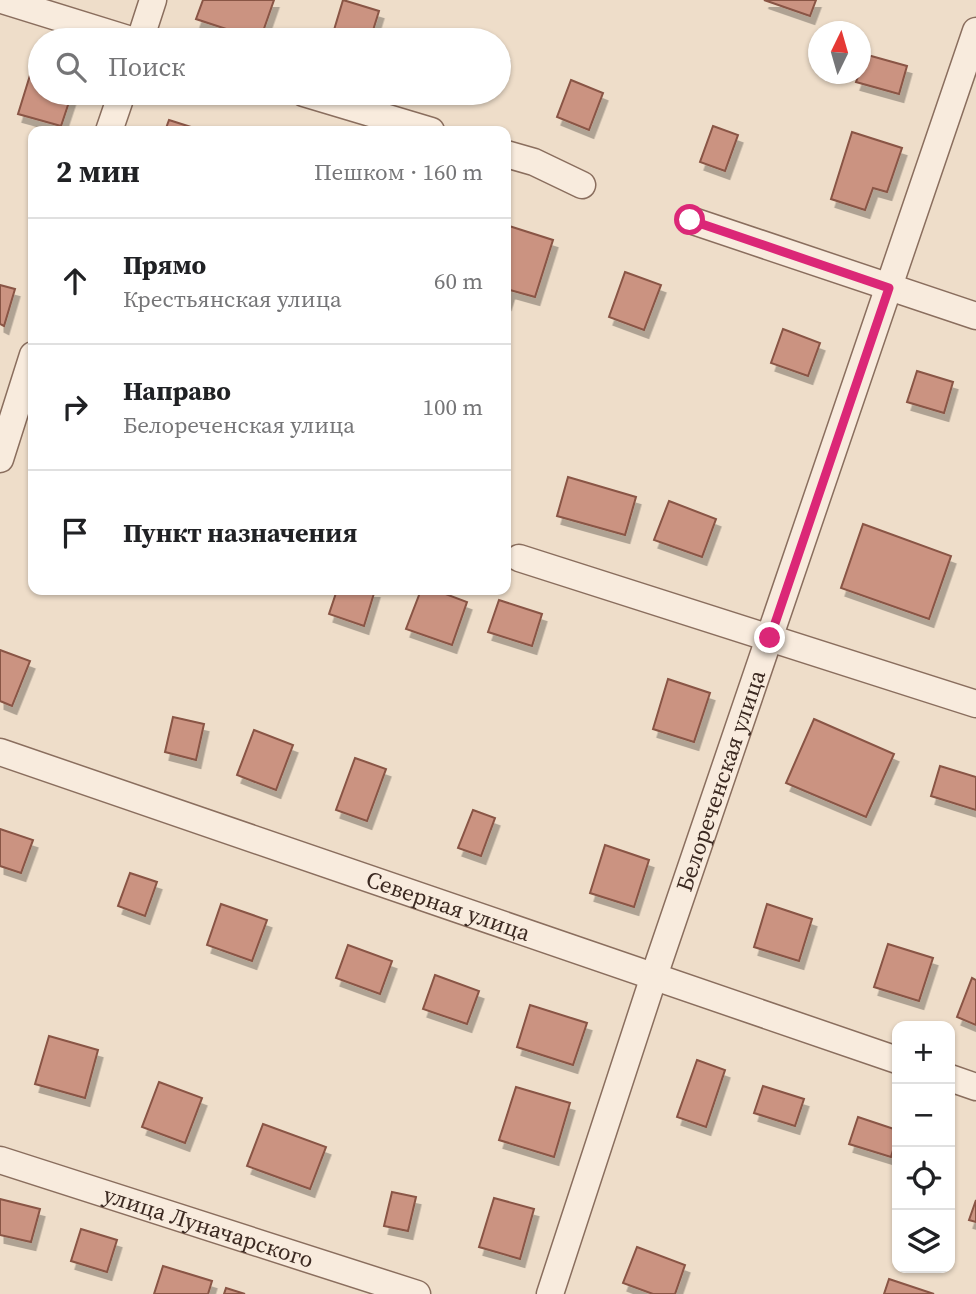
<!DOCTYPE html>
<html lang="ru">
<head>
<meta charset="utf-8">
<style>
	:root { --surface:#fff; --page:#f6f6f6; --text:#202124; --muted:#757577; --line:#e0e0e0 }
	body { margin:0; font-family:"Source Serif 4",serif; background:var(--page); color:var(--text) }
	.controls { position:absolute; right:21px; bottom:21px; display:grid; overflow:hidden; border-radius:14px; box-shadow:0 2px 5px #0004 }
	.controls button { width:63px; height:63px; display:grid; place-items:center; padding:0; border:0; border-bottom:2px solid var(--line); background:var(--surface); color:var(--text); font:35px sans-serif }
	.compass { position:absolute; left:808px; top:21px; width:63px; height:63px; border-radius:50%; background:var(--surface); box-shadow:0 2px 5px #0004; rotate:5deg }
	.stop { position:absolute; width:21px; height:21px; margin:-16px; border:5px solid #db2777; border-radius:50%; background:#fff }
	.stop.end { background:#db2777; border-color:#fff; box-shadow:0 2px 7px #0008 }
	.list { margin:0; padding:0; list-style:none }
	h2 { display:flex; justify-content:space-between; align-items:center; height:91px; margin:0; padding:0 28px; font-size:30px }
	h2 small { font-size:23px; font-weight:400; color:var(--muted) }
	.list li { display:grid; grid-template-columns:46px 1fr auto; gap:21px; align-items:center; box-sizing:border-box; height:126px; padding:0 28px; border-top:2px solid var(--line) }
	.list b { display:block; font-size:26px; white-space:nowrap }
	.list p { margin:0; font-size:23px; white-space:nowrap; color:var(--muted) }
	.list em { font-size:23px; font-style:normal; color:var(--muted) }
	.icon { flex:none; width:38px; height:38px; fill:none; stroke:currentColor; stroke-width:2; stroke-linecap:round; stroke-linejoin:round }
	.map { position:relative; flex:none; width:976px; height:1294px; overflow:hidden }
	.search { position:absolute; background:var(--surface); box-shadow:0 2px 5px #0004; left:28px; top:28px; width:483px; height:77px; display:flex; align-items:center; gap:18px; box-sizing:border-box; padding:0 24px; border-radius:38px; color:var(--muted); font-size:26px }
	.panel { position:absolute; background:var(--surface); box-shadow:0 2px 5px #0004; left:28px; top:126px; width:483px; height:469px; border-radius:14px }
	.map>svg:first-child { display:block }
	.building { fill:#cb9381; stroke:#895445; stroke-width:2; filter:url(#shadow) }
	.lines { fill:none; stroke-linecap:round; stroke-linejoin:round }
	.minor-casing { stroke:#8a6e5e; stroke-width:29 }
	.minor { stroke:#f8ebdd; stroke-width:26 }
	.route { stroke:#db2777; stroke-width:9 }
	.labels { text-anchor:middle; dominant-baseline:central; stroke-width:7; stroke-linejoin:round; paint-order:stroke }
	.street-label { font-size:23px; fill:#3b2921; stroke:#f5e8d9 }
</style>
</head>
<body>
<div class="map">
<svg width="976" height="1294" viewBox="0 0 976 1294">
	<defs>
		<filter id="shadow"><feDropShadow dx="4.5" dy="8" stdDeviation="0" flood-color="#0004"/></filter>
	</defs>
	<rect width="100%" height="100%" fill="#eeddc9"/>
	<!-- building -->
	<g class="building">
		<polygon points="203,0 274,0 260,40 196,19"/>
		<polygon points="343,0 379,11 370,40 331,40"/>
		<polygon points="764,0 816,0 810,16"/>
		<polygon points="499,51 505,53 499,76"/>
		<polygon points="864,54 907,66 899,94 856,82 859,74 860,74"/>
		<polygon points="31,72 40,75 40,93 72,93 61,126 18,114"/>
		<polygon points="571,80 603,93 589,130 557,117"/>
		<polygon points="169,120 194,128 193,131 165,131"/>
		<polygon points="713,126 738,135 725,171 700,162"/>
		<polygon points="852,132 902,148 887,192 873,188 865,210 831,199"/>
		<polygon points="506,225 553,240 535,297 510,290 506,303"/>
		<polygon points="625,272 661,285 644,330 609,317"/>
		<polygon points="0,285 15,289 4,326 0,324"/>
		<polygon points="783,329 820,343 808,376 771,363"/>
		<polygon points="917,371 953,382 944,413 907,402"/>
		<polygon points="568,477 636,497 625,535 557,516"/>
		<polygon points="669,501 716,519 702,557 654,540"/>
		<polygon points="863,524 951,556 929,619 841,588"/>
		<polygon points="337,590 375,590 364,626 329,614"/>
		<polygon points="421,590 435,590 467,602 452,645 406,629"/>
		<polygon points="499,600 542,614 532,646 488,632"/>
		<polygon points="0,650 30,661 12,706 0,701"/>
		<polygon points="668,679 710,693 694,742 653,729"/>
		<polygon points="173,717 204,724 196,760 165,752"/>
		<polygon points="814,719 894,754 866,817 786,783"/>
		<polygon points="254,730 293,745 276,790 237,775"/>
		<polygon points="355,758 386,769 367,821 336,810"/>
		<polygon points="940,766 976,777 976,810 931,796"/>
		<polygon points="473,810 495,818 481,856 458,848"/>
		<polygon points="0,829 33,840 21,873 0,866"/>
		<polygon points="605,845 649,860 634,907 590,893"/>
		<polygon points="130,873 157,882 145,916 118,906"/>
		<polygon points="221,904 267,920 252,961 207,945"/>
		<polygon points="767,904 812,919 799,961 754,947"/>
		<polygon points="888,944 933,958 919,1001 874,987"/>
		<polygon points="348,945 392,961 380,994 336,978"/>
		<polygon points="435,975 479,991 467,1024 423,1009"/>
		<polygon points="972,978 976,980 976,1025 957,1017"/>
		<polygon points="530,1005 587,1023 573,1065 517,1047"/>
		<polygon points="49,1036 98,1050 85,1098 35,1084"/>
		<polygon points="697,1060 725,1070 706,1127 677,1117"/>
		<polygon points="159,1082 202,1098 185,1143 142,1127"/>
		<polygon points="763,1086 804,1099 795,1126 754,1113"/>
		<polygon points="516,1087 570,1103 554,1157 499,1140"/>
		<polygon points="858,1117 897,1130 897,1136 891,1157 849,1144"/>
		<polygon points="263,1124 326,1147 310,1189 247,1166"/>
		<polygon points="392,1192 416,1197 408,1231 384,1226"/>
		<polygon points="494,1198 534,1209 520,1259 479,1247"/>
		<polygon points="0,1199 40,1209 31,1242 0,1235"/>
		<polygon points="976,1200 976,1222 969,1220"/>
		<polygon points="81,1229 117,1240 107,1272 71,1261"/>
		<polygon points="637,1247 685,1265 675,1294 653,1294 623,1283"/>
		<polygon points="163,1266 212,1281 208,1294 154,1294"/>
		<polygon points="889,1279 934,1294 884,1294"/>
		<polygon points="226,1288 245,1294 224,1294"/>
	</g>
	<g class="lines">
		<!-- minor casing -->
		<g class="minor-casing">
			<g id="minor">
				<polyline points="2,0 131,40"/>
				<polyline points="140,40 153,0"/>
				<polyline points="304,93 431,131"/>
				<polyline points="109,131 122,93"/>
				<polyline points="506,154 534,162 582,185"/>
				<polyline points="690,220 976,316"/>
				<polyline points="0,459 33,355"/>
				<polyline points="519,558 976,704"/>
				<path id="s1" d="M0,752L897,1060"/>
				<polyline points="950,1078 976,1087"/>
				<path id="s2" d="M0,1160L417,1294"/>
				<path id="s3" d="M550,1294L654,976L976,31"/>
			</g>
		</g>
		<!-- minor -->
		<use href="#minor" class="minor"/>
	</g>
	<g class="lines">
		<!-- route -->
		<polyline class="route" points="690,220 889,288 770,638"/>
	</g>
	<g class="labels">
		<!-- street labels -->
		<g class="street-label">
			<text stroke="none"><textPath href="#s3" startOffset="541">Белореченская улица</textPath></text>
			<text stroke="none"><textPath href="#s1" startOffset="474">Северная улица</textPath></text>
			<text stroke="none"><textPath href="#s2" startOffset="219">улица Луначарского</textPath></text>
		</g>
	</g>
</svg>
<div class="controls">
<button>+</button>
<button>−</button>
<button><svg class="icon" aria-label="locate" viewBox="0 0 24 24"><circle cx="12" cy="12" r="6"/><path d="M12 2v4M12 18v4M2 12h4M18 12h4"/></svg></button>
<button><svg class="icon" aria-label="layers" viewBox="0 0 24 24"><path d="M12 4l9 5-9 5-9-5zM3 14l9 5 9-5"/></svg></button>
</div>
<svg class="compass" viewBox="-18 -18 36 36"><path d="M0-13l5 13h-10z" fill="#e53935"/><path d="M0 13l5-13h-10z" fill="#757577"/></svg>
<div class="stop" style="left:690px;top:220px"></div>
<div class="stop end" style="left:770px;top:638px"></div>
<div class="search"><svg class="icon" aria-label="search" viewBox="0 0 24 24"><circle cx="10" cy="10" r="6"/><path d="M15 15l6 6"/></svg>Поиск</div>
<section class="panel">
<h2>2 мин<small>Пешком · 160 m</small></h2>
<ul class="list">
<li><svg class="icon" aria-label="ahead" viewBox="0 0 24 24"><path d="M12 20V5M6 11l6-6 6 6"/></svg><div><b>Прямо</b><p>Крестьянская улица</p></div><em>60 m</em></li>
<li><svg class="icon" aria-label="right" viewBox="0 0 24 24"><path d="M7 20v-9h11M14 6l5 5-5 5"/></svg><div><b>Направо</b><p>Белореченская улица</p></div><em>100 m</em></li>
<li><svg class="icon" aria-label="arrive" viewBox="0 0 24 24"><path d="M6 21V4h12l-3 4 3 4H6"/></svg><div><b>Пункт назначения</b></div></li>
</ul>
</section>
</div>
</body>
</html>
